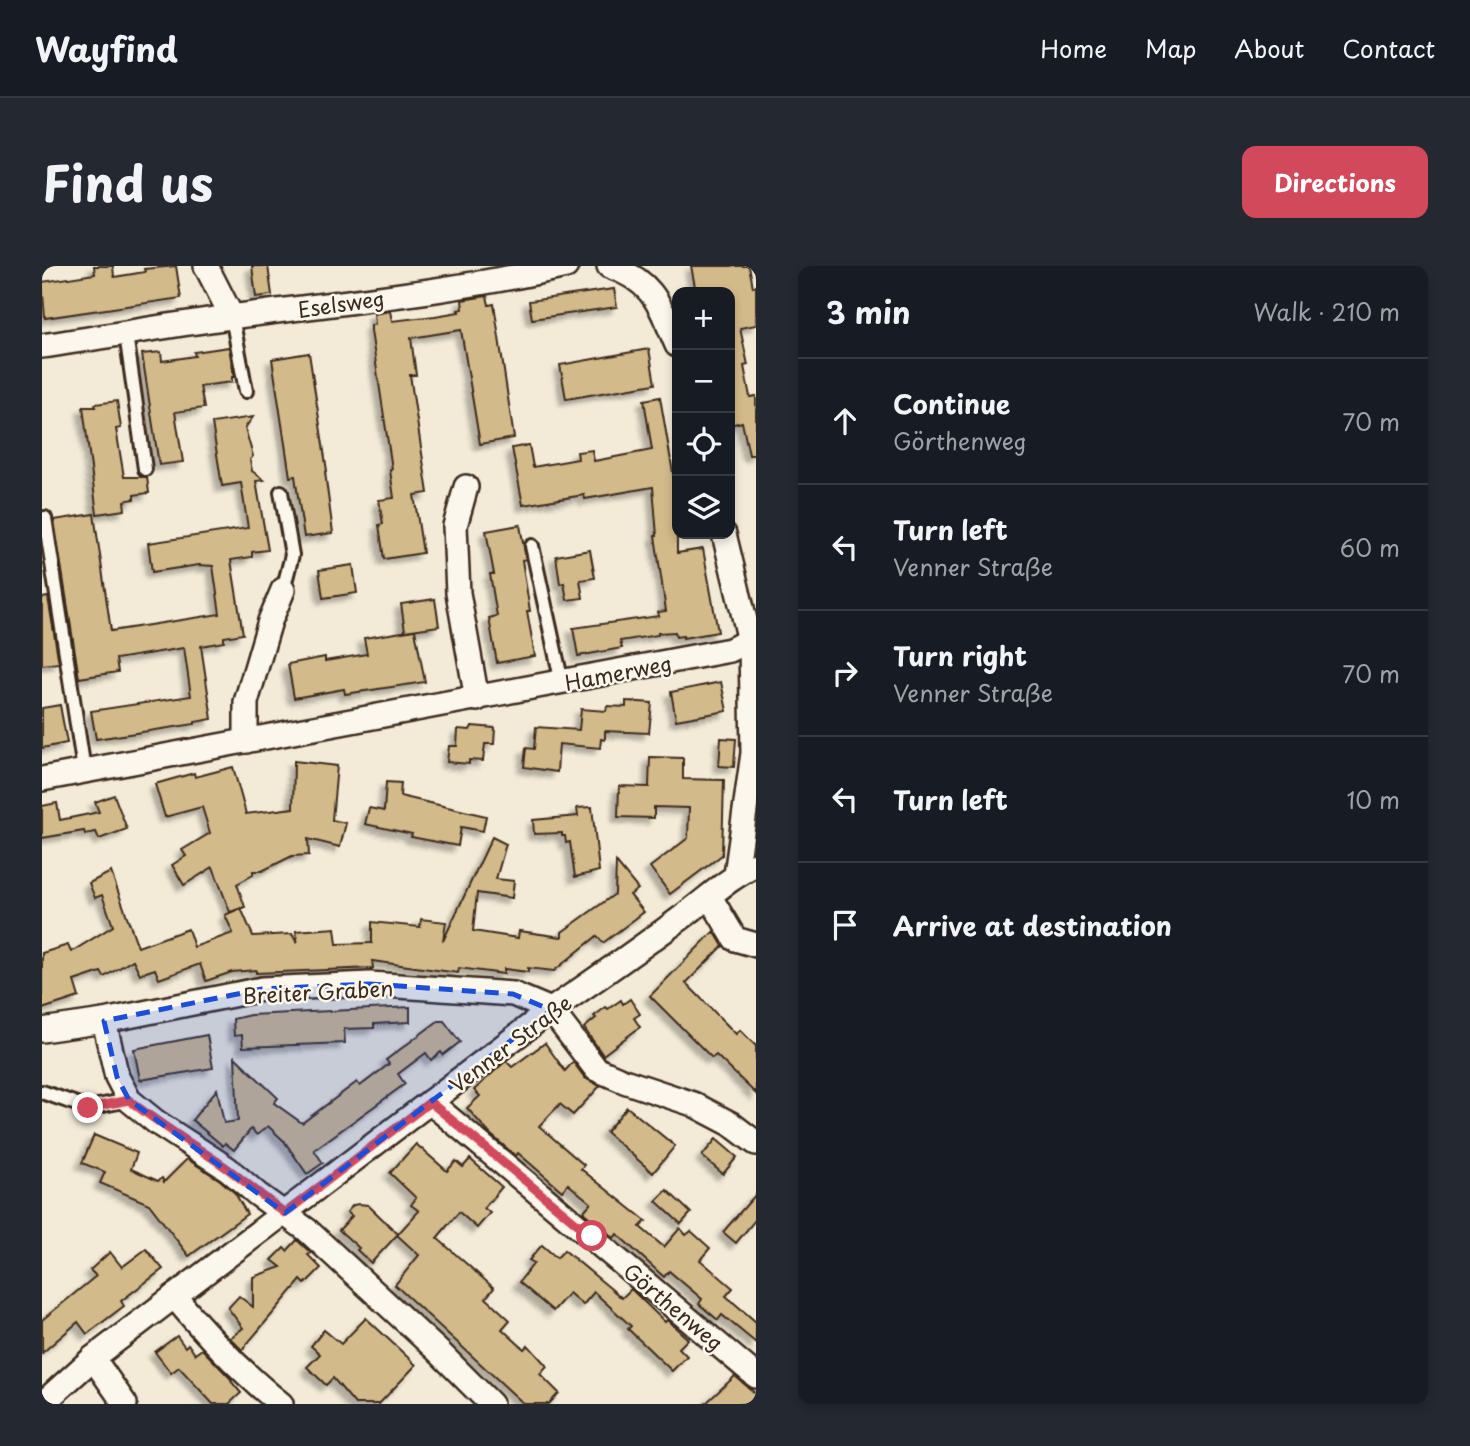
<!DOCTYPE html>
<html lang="en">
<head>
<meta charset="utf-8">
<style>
	:root { --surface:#171b24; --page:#242831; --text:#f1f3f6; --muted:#9ea1a6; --line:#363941; --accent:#d1495b }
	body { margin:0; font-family:"Playpen Sans",sans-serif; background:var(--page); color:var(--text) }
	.controls { position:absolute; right:21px; top:21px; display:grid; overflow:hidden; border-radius:14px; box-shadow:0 4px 10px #0003 }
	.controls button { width:63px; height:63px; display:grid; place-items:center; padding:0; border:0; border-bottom:2px solid var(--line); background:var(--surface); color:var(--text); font:35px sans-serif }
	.stop { position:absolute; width:21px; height:21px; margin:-16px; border:5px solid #d1495b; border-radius:50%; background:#fff }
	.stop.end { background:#d1495b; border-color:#fff; box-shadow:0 2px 7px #0008 }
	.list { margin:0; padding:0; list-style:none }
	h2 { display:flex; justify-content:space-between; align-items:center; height:91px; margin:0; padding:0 28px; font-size:30px }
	h2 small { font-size:23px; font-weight:400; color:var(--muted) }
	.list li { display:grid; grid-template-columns:46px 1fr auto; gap:21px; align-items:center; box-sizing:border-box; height:126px; padding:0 28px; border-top:2px solid var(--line) }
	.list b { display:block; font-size:26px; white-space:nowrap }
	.list p { margin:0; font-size:23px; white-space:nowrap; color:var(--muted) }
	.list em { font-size:23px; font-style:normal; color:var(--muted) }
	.icon { flex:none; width:38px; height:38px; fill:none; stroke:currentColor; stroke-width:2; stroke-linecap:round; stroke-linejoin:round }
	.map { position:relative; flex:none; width:714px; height:1138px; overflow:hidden; border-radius:14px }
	header { display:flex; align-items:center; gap:42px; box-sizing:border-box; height:98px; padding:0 35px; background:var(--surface); border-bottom:2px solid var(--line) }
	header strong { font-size:33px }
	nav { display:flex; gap:38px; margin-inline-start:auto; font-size:24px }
	.intro { display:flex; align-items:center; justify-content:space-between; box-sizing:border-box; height:168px; padding:0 42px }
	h1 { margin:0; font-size:49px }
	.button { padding:18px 32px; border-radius:14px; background:var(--accent); color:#fff; font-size:24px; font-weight:700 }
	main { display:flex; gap:42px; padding:0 42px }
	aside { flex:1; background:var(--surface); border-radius:14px; box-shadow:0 4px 10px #0003 }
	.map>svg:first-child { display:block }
	.building { fill:#d3ba8a; stroke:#3b2a1e; stroke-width:2; filter:url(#shadow) }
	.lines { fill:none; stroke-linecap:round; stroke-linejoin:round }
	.service-casing { stroke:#3b2a1e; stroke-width:18 }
	.minor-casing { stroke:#3b2a1e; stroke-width:28 }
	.service { stroke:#fbf7ec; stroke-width:12 }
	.minor { stroke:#fbf7ec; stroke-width:23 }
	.route { stroke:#d1495b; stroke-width:9 }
	.marked { fill:#1d4ed8; fill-opacity:0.2; stroke:#1d4ed8; stroke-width:5; stroke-dasharray:14 9; stroke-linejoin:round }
	.labels { text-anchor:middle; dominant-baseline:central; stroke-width:5; stroke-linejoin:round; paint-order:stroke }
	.street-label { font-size:21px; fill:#3b2a1e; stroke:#fbf7ec }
</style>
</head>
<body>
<header>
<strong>Wayfind</strong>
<nav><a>Home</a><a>Map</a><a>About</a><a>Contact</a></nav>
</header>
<div class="intro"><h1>Find us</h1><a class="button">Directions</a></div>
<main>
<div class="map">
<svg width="714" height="1138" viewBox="0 0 714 1138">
	<defs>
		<filter id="shadow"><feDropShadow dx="-5.5" dy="5.5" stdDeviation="2" flood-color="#0004"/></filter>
	</defs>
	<rect width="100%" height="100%" fill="#f3ebd8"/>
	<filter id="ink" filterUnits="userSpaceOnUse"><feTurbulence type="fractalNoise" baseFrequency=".0143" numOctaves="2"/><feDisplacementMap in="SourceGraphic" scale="14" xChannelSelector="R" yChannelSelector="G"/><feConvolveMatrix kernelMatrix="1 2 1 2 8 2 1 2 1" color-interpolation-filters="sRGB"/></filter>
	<g filter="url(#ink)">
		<!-- building -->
		<g class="building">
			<polygon points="52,0 71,0 72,11 103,6 102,3 134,0 139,32 3,52 0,16 53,8"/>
			<polygon points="210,0 226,0 230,29 214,31"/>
			<polygon points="649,0 707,0 711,21 714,20 714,59 698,62 706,99 702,100 708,131 714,130 714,189 707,189 700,156 688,159 688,26 654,26"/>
			<polygon points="572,23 575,41 490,53 487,35"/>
			<polygon points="445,30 447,39 452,38 472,172 438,178 419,64 369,72 374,109 368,109 386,227 372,229 381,287 342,293 337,259 341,258 337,234 352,232 348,204 350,203 329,65 329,59 333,58 332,48 348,45 350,55 393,50 417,46 416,44 421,43 420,34"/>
			<polygon points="187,81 192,111 190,111 190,116 158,120 162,142 133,146 141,196 117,199 100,88 119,86 120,95 153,90 152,86"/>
			<polygon points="607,83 613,118 524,133 518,99"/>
			<polygon points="267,87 285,205 283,206 291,267 262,271 253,210 248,211 230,93"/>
			<polygon points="618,131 635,230 635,287 661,283 676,366 641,372 641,370 634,371 633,366 616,367 616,369 578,375 580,382 536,390 531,362 617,350 616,346 624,345 613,270 615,270 611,221 543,233 542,229 481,239 470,182 487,179 491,201 536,193 535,186 550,184 552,195 610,184 602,134"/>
			<polygon points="75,135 79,162 74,163 82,211 105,211 107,227 92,229 92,233 82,235 83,244 55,248 41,141 54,141 53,138"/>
			<polygon points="211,151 203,162 211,190 208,194 210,205 222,214 214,215 226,284 210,286 210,291 189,294 201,368 182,371 182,376 159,380 170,453 153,456 153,458 54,473 49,445 149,430 142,382 74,393 76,406 37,412 12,254 52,248 69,365 178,348 171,300 157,299 110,306 106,277 206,262 199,217 180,220 170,157"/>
			<polygon points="478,259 484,293 480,294 488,345 485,345 493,390 455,397 447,352 455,350 448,308 452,308 444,265"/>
			<polygon points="548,284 553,312 538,314 541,332 525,334 522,317 518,318 514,290"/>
			<polygon points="311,299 315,327 281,332 277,304"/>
			<polygon points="6,331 17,397 0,399 0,332"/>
			<polygon points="393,333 397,360 363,365 359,338"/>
			<polygon points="373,364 383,416 303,428 302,423 252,432 246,398 283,391 283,395 325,388 322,372"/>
			<polygon points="679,416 685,445 634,454 629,426"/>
			<polygon points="584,435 610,437 607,467 563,465 563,474 559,473 558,482 517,478 515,506 482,501 484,482 492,483 494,461 537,464 539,443 564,445 565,440 584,441"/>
			<polygon points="18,439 25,477 0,482 0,442"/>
			<polygon points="430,460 453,462 452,478 443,478 441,495 427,494 427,498 405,496 407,480 415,480 416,463 428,464"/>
			<polygon points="679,472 694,473 692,501 677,500"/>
			<polygon points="608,491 641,492 641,513 682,514 680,589 628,628 608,601 646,572 647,542 612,541 612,552 576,551 577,520 607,521"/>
			<polygon points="252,495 295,500 290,554 304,557 298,581 266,573 267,589 250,590 220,605 211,605 211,609 195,618 203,641 188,646 171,601 142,619 130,599 144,590 140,584 168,567 160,541 123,551 113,518 152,507 153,511 191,501 204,548 251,542"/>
			<polygon points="344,516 359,517 358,530 444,550 441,565 419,561 416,580 369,571 370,568 323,558 327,542 342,545"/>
			<polygon points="72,529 85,563 57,573 54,566 43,568 42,565 0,572 0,540 15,537 18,554 57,546 53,536"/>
			<polygon points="550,541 557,605 533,611 528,576 524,577 523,570 520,570 520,567 492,568 491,554 536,550 535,542"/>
			<polygon points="450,571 464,578 454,613 472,615 470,632 435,627 431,665 476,672 477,665 520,671 520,666 573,628 574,596 596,623 588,629 602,646 561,677 555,670 512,705 486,702 486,706 462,703 462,708 417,702 416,707 330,695 331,702 214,707 214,704 190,706 164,715 158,698 117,713 113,703 98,708 91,694 62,711 59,706 32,715 37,731 0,743 0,687 26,679 29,686 71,660 60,629 53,632 47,617 69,606 96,681 146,663 152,681 191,667 183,649 199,642 211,670 250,668 255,677 254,665 293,662 295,678 330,677 330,656 378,661 379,653 404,656 401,675"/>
			<polygon points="672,665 681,680 644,717 694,768 698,764 714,780 714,828 674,789 670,792 608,730"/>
			<polygon points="588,733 598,748 592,752 598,761 561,789 542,762 554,752 552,750 564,741 566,743 579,734 581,738"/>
			<polygon points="368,741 368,756 332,758 332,762 302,763 303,777 201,781 200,769 192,770 191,753 208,749"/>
			<polygon points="396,755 402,755 418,776 401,789 399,786 389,794 384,787 356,808 363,818 272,884 281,897 265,908 242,875 226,860 215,869 209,863 192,884 183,877 181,880 150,854 175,823 182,857 196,855 193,791 236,832 232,837 260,857 315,816 318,820 347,798 344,794"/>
			<polygon points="165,769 171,802 98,814 92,783"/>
			<polygon points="503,777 523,805 531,796 543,812 558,820 531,849 518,838 497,860 542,899 539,903 604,955 598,961 622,981 638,962 644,969 649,965 668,982 658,994 691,1022 684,1030 714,1056 714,1077 680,1049 676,1054 657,1038 660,1033 627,1005 622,1011 575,968 572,972 541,946 549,937 526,918 520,925 476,887 474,890 448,868 425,842 438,830 432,824 456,802 464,795 470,801"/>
			<polygon points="585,841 633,880 611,907 564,866"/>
			<polygon points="52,869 95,887 89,903 116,915 120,912 122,916 145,893 178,914 193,927 205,948 147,990 107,938 58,917 63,906 40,897"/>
			<polygon points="674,873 695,891 681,908 660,890"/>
			<polygon points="374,878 405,905 414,895 421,901 428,893 460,921 442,942 448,947 435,962 417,946 395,972 452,1022 444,1032 468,1054 460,1063 482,1083 486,1079 505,1100 498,1108 517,1127 507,1138 482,1138 353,1019 377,989 355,969 377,945 369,939 374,932 348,907"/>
			<polygon points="625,924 649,947 639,958 614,935"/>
			<polygon points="714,928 714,953 694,977 681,966"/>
			<polygon points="317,938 326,939 356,968 329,997 315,984 317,982 297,964 310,950 305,946 311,939"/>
			<polygon points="255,974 269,987 266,989 279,1002 263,1018 259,1014 200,1084 188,1072 201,1062 186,1042 197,1030 211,1041 211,1011 239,1001 230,994 242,982 245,985"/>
			<polygon points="500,979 515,992 522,984 580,1032 589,1023 623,1056 625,1054 646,1073 637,1082 645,1090 630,1105 586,1063 589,1060 552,1026 541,1039 527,1027 511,1045 477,1016 492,997 487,994"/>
			<polygon points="104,983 121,1003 79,1035 82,1040 45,1068 36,1056 0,1087 0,1054 54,1010 48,1004 68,986 80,1001"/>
			<polygon points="324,1052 374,1099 337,1138 313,1138 291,1112 284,1119 265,1101 278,1088 269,1080 282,1064 299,1078"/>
			<polygon points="135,1070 143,1081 146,1078 153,1088 160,1083 190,1114 189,1115 199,1127 187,1138 171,1138 137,1101 129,1107 113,1086"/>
			<polygon points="693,1110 714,1128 714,1138 663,1138"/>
		</g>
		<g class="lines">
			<!-- service casing -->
			<g class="service-casing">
				<g id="service">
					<polyline points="190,51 204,125"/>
					<polyline points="84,68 103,203"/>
					<polyline points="239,226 250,289 241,324"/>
					<polyline points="3,252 42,504"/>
					<polyline points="490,280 520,417"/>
					<polyline points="0,826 46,842 87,834"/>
				</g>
			</g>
			<!-- minor casing -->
			<g class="minor-casing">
				<g id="minor">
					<polyline points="164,0 190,51"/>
					<path d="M567,0C612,15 618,40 635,79"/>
					<path d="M0,80C63,71 126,59 189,51C301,36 414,25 524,0"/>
					<polyline points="424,221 413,260 416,327 435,433"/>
					<polyline points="682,268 709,379 711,487 694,609"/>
					<polyline points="204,475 204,436 228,355 241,324"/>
					<polyline points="0,513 688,384 714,371"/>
					<polyline points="668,631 693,673 714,679"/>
					<polyline points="62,755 75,811 87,834 114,856 186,903 215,928 265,964 397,1086 449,1138"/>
					<polyline points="0,764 62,755 220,723 328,718 471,728 509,744 554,803 582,815 651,838 689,858 714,877"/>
					<polyline points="388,836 714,1110"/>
					<path d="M132,1030C165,1070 199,1106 239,1138"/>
					<polyline points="51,1092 83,1138"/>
					<path d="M0,1138L51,1092L509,744C553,714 596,684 639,652C664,634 686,612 714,599"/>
				</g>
			</g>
			<!-- service -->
			<use href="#service" class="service"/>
			<!-- minor -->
			<use href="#minor" class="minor"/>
		</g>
	</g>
	<g class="lines" filter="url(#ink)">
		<!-- route -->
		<path class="route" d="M46,842L87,834C117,858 150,878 182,900C203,915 222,932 243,947L388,836L550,970"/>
	</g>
	<!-- marked area -->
	<path class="marked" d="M328,718L471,728L509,744L243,947L87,834L75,811L62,755L220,723Z"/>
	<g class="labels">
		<!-- street labels -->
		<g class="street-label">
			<text transform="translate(299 37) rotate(-8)">Eselsweg</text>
			<text transform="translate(576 406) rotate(-11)">Hamerweg</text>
			<text transform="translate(276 725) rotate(-3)">Breiter Graben</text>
			<text transform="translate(468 777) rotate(-37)">Venner Straße</text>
			<text transform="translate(632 1040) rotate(40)">Görthenweg</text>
		</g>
	</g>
</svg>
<div class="controls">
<button>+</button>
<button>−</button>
<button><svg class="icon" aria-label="locate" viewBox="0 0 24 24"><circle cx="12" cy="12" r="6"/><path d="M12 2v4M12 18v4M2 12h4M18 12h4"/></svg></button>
<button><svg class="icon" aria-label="layers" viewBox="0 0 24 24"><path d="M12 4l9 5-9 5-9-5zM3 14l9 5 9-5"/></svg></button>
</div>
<div class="stop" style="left:550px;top:970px"></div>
<div class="stop end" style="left:46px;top:842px"></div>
</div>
<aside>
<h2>3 min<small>Walk · 210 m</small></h2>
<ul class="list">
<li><svg class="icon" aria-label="ahead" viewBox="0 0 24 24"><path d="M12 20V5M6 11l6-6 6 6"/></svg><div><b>Continue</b><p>Görthenweg</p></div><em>70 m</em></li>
<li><svg class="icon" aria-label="left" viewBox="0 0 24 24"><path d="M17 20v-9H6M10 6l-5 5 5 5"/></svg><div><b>Turn left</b><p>Venner Straße</p></div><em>60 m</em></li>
<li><svg class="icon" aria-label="right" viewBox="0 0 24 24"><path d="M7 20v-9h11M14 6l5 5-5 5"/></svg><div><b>Turn right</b><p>Venner Straße</p></div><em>70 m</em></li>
<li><svg class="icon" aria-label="left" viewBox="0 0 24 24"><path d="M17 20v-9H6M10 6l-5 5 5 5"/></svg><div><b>Turn left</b></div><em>10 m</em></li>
<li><svg class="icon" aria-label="arrive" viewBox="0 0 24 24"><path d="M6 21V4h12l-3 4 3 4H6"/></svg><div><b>Arrive at destination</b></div></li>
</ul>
</aside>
</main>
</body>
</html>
